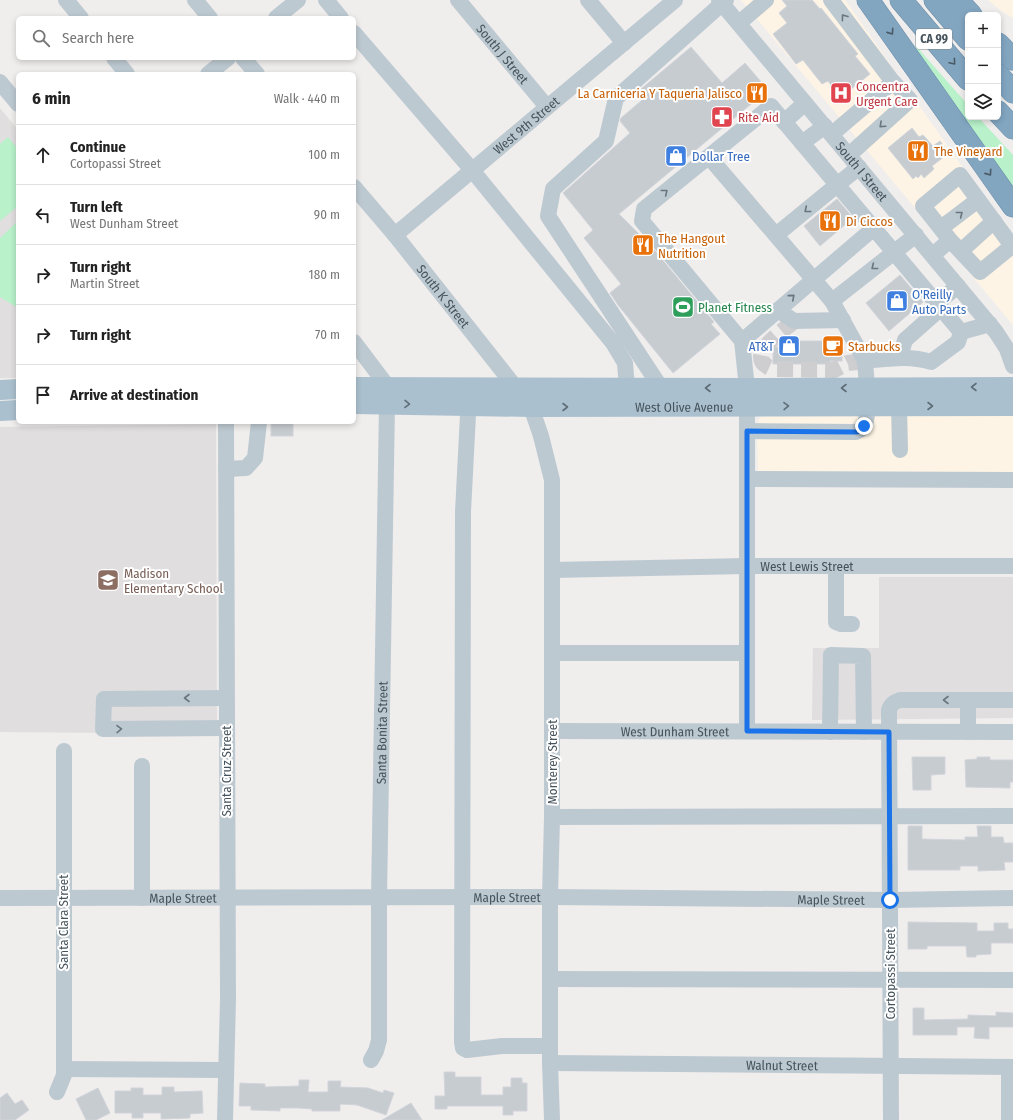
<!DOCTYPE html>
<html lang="en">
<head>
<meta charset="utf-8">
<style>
	:root { --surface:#fff; --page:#f6f6f6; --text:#222; --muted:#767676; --line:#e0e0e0 }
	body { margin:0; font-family:"Fira Sans Condensed",sans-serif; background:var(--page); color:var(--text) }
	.controls { position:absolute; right:12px; top:12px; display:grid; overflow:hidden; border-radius:6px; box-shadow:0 2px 6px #0003 }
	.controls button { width:36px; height:36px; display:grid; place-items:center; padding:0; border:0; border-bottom:1px solid var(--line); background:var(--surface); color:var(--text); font:20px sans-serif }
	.stop { position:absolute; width:12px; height:12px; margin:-9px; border:3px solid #1a73e8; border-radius:50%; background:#fff }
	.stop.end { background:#1a73e8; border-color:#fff; box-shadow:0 1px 4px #0008 }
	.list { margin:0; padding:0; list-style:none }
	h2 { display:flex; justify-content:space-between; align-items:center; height:52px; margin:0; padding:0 16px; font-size:17px }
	h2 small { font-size:13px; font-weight:400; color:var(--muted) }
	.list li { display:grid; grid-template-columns:26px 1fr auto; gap:12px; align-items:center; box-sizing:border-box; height:60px; padding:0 16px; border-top:1px solid var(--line) }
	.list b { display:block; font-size:15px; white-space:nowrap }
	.list p { margin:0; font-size:13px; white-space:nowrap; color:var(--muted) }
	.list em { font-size:13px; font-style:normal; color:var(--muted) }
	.icon { flex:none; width:22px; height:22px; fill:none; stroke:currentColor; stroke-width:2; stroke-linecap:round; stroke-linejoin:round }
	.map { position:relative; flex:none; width:1013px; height:1120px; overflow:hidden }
	.search { position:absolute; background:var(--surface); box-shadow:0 2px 6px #0003; left:16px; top:16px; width:340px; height:44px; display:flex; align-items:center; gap:10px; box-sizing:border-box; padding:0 14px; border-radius:6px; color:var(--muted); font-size:15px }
	.panel { position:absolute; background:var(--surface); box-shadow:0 2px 6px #0003; left:16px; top:72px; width:340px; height:352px; border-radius:6px }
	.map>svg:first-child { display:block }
	.commercial { fill:#fdf4e5 }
	.education { fill:#e1dedf }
	.green { fill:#b8f1ca }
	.building { fill:#c7ccd1; stroke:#d1d4da }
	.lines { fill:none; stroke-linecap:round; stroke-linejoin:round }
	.minor-tunnel { stroke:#ceced0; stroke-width:16; stroke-dasharray:16 8; stroke-linecap:butt }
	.highway-casing { stroke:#6d90ab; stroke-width:23 }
	.minor { stroke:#bdc9d1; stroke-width:16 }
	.major { stroke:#abc0ce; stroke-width:20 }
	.highway { stroke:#82a5c0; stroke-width:22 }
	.oneway { stroke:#69767f }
	.oneway2 { stroke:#4b5b66 }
	.oneway3 { stroke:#5e6e78 }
	.route { stroke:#1a73e8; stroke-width:5 }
	.labels { text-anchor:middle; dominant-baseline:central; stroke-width:4; stroke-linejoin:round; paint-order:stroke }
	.shield { fill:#fff; stroke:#7d878d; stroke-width:1 }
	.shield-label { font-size:12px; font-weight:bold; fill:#45535c }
	.street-label { font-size:13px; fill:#45535c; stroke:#fff }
	.health-label { font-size:13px; fill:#be3a42; stroke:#fff; text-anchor:start }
	.food-label { font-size:13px; fill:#c56008; stroke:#fff; text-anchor:start }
	.shop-label { font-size:13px; fill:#366cbe; stroke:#fff; text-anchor:start }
	.leisure-label { font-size:13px; fill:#27864d; stroke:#fff; text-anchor:start }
	.education-label { font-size:13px; fill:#785e54; stroke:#fff; text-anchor:start }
</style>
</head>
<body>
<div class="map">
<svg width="1013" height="1120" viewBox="0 0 1013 1120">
	<rect width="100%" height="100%" fill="#f0eded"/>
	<!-- commercial -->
	<g class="commercial">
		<polygon points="741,0 845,0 1013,239 1013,325"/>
		<polygon points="988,0 1013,0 1013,18 1000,10"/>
		<polygon points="768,414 1013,415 1013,476 758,474 757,426 760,417"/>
	</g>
	<!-- education -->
	<g class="education">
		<polygon points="0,108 18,130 18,378 0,378"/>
		<polygon points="216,424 217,734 0,732 0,427"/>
		<polygon points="879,577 1013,577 1013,718 812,720 813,648 879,648"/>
	</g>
	<!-- green -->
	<g class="green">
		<polygon points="916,46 968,105 968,117 978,117 1013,155 1013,198 909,51"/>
		<polygon points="8,137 18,149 18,206 0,221 0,144"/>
		<polygon points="18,221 18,308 0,297 0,238"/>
	</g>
	<!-- building -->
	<g class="building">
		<polygon points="782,0 812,0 820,9 821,8 858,54 855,56 870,74 840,98 828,81 822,84 803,60 796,64 773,34 787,23 779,13 787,6"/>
		<polygon points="691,47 722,83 745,63 768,90 619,214 651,246 714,322 711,324 720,334 673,373 618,305 610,293 621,284 584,238 593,230 563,193 630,133 620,121 621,118 647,96 641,89"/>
		<polygon points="912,128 919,137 923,135 933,146 940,141 949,153 932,166 934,169 924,178 921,174 918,178 916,176 913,179 888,148"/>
		<polygon points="837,199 853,218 820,246 804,226"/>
		<polygon points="900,275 923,302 889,331 866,303"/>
		<polygon points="783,341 842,341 842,361 830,361 830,364 773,364 773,347 783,347"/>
		<rect x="271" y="422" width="22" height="14"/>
		<polygon points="912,757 945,757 945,774 931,775 931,790 913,790"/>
		<polygon points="977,757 990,757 990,760 1013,760 1013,782 1010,782 1010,788 966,787 965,760 977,759"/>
		<polygon points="908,826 922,826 922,839 965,840 965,837 978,837 977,826 991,826 991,837 1003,837 1004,843 1013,843 1013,862 1004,862 1005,870 978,871 978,866 960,866 960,870 908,870"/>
		<polygon points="908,922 977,923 977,931 994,931 994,923 1008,923 1008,929 1013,929 1013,943 991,943 991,954 976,955 976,957 967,957 966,946 927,946 927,949 908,949"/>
		<polygon points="913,1008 924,1008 924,1020 968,1019 968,1015 996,1016 996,1012 1013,1013 1013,1027 989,1027 989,1039 974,1038 975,1027 957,1027 957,1035 913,1035"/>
		<polygon points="444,1072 455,1072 455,1077 481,1077 481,1095 503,1095 503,1087 511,1087 511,1078 522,1078 522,1083 527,1083 527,1111 513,1111 513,1115 503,1115 503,1106 447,1106 447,1109 435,1109 435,1096 445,1096"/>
		<polygon points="299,1080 309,1080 308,1092 328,1092 328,1081 341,1081 340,1087 368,1088 383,1093 384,1090 394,1093 386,1115 357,1105 340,1104 340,1111 312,1111 312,1109 298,1108 280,1108 280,1111 251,1110 251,1106 239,1106 240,1083 265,1084 265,1087 299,1086"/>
		<polygon points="162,1087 174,1087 174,1092 202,1091 203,1113 190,1114 190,1118 161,1119 161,1113 143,1113 143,1118 132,1118 132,1113 115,1113 115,1091 131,1091 131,1088 143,1088 143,1095 162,1095"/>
		<polygon points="98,1088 110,1113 96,1120 86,1120 76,1099"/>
		<polygon points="7,1093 15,1104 22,1100 29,1110 15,1120 0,1120 0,1098"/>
		<polygon points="411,1103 422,1120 382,1120"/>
	</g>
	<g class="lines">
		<!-- minor-tunnel -->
		<path class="minor-tunnel" d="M794,321C782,332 741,358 773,369L834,370L848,363L865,361"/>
		<!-- highway casing -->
		<g class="highway-casing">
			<g id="highway">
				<polyline points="868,0 1013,206"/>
				<polyline points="901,0 968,79"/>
				<polyline points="935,0 968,39"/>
				<polyline points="957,0 971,15"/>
				<polyline points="998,44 1013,59"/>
				<polyline points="998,75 1013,92"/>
				<polyline points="998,112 1013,128"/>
			</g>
		</g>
		<!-- minor -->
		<g class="minor">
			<polyline points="66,0 81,18"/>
			<polyline points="195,0 210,18"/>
			<polyline points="326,0 341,18"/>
			<path id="s1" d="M458,0L547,107"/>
			<polyline points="588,0 624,43"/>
			<path id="s2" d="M719,0L996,332L1007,349L1013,366"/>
			<polyline points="831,0 893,82"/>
			<polyline points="276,18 298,0"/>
			<polyline points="739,23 766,0"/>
			<polyline points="354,33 472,170 613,343 625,363 627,388"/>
			<polyline points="114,58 127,74"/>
			<polyline points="243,58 257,74"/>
			<polyline points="208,74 228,58"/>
			<polyline points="0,82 18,104"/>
			<polyline points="784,122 805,103"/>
			<polyline points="832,134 893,82 910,100 849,155"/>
			<polyline points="802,143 825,126"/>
			<polyline points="709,157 832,301 865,361 867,387"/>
			<path id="s3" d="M354,187L395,235L531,407L541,436L552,480V817L550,897V1063L552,1120"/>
			<polyline points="941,228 978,200"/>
			<path id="s4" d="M395,235L675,0"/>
			<polyline points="776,235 859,167"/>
			<polyline points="961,251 994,221"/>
			<polyline points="933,255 950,240 923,206 960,175 1012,246 980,272 950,240"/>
			<polyline points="832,301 916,235"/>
			<polyline points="937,303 958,286"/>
			<polyline points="778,310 794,321 843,320"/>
			<polyline points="961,332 990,324"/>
			<polyline points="742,341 874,228"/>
			<polyline points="354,342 388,387"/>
			<polyline points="900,357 905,340 941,308"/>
			<path d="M865,361C888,359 909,355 931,362L958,342L961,332"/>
			<polyline points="661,388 548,216 553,189 606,141 616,98 726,0"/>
			<polyline points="469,395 463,512 462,1042 463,1048 467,1050 502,1046 550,1046"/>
			<polyline points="899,406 900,450"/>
			<path d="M747,431L856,432C867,428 867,416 868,405"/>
			<polyline points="226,469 246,468 255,458 259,422"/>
			<polyline points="747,479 1013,480"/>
			<polyline points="836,566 836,622 841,624 852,624"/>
			<path id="s5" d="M552,570L746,566H1013"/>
			<polyline points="552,653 747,653"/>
			<polyline points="226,698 104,699 103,729 226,728"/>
			<polyline points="968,700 968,732"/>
			<path id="s6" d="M552,731L1013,732"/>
			<polyline points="747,731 747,388 742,341 642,221 644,209 771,106 961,332"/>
			<polyline points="830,732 831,655 863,656 864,732"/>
			<polyline points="142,766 142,898"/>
			<polyline points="552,817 1013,816"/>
			<path id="s7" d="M0,898L550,897L890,900L1013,898"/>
			<polyline points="550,979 1013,980"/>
			<path id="s8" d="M371,1060L376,1051L379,1040V898L387,404"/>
			<path id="s9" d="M550,1063L1013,1067"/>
			<polyline points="1009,1067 1009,1120"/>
			<polyline points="64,1069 226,1070"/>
			<polyline points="57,1092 64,1075 64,751"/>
			<polyline points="225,1120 228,999 226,422"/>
			<path d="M891,1120L889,710C891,704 894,702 900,700H1013"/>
		</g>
		<!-- major -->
		<g class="major">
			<polyline points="354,387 747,388 1013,387"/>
			<polyline points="0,390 18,389"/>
			<path id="s10" d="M354,404L531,407L1013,406"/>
			<polyline points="0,411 18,410"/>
		</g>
		<!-- highway -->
		<use href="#highway" class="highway"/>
	</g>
	<!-- one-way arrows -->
	<defs><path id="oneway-chevron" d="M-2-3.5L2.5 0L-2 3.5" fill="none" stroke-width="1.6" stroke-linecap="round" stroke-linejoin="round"/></defs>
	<g class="oneway">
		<use href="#oneway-chevron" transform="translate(844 17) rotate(-127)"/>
		<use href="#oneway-chevron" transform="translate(882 125) rotate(138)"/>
		<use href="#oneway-chevron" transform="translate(665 192) rotate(-39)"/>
		<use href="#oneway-chevron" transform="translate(807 210) rotate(141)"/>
		<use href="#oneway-chevron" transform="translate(960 214) rotate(-38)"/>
		<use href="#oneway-chevron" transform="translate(874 267) rotate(142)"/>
		<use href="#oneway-chevron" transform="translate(792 297) rotate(-41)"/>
		<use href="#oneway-chevron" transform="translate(187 698) rotate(180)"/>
		<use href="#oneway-chevron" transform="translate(946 700) rotate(180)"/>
		<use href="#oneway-chevron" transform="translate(119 729) rotate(-1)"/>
	</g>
	<g class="oneway2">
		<use href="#oneway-chevron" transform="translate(891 32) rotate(55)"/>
		<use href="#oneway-chevron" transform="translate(953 62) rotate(50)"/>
		<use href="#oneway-chevron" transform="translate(989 173) rotate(55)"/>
	</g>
	<g class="oneway3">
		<use href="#oneway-chevron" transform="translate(974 387) rotate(180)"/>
		<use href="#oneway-chevron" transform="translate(708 388) rotate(-180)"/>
		<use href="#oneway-chevron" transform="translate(844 388) rotate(180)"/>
		<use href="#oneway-chevron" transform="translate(407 404) rotate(1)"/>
		<use href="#oneway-chevron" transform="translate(786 406) rotate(-1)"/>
		<use href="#oneway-chevron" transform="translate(930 406)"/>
		<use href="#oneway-chevron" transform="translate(565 407)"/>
	</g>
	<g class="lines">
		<!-- route -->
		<polyline class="route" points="864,426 860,431 856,432 747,431 747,731 889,732 890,900"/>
	</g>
	<!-- icons -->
	<defs>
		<g id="restaurant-square" transform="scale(1.15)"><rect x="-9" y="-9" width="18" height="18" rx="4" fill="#e8710a" stroke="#fff"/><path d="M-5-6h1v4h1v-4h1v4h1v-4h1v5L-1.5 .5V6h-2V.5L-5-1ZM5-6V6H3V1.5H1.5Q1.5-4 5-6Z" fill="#fff"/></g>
		<g id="hospital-square" transform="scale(1.15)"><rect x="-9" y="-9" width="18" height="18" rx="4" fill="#e0444e" stroke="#fff"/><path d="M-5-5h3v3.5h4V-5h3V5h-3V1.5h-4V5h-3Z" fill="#fff"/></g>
		<g id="pharmacy-square" transform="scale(1.15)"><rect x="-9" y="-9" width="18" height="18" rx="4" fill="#e0444e" stroke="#fff"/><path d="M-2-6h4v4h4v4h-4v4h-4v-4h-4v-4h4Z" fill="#fff"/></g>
		<g id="shop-square" transform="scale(1.15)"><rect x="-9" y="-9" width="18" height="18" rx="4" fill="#3f7fe0" stroke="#fff"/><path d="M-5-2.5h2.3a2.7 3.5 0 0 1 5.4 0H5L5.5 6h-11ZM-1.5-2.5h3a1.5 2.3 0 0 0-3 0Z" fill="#fff"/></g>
		<g id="stadium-square" transform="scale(1.15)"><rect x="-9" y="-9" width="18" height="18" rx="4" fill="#2e9e5b" stroke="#fff"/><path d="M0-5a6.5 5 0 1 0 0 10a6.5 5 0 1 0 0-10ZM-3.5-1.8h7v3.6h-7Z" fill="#fff"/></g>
		<g id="cafe-square" transform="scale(1.15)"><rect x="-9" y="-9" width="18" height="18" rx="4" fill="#e8710a" stroke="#fff"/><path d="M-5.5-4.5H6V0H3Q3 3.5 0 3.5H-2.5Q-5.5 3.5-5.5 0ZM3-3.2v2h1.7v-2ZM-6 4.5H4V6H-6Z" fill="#fff"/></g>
		<g id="school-square" transform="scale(1.15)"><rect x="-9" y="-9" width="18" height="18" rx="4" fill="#8d6e63" stroke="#fff"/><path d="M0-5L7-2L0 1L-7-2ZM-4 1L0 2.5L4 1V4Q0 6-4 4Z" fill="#fff"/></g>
	</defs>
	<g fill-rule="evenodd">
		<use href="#restaurant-square" x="757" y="93"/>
		<use href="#hospital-square" x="841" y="93"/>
		<use href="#pharmacy-square" x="722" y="117"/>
		<use href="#restaurant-square" x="918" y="151"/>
		<use href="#shop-square" x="676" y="156"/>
		<use href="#restaurant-square" x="830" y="221"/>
		<use href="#restaurant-square" x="643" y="245"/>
		<use href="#shop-square" x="897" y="301"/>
		<use href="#stadium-square" x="683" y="307"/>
		<use href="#shop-square" x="789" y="346"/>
		<use href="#cafe-square" x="833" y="346"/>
		<use href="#school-square" x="108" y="580"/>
	</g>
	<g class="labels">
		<!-- shield labels -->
		<rect class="shield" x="916" y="29" width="36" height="20" rx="3"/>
		<g class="shield-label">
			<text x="934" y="39">CA 99</text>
		</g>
		<!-- street labels -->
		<g class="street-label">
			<text stroke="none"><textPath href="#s1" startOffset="70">South J Street</textPath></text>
			<text stroke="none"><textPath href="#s4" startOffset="171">West 9th Street</textPath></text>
			<text stroke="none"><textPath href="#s2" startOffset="223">South I Street</textPath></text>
			<text stroke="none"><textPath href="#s3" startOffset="141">South K Street</textPath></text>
			<text stroke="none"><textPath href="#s10" startOffset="330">West Olive Avenue</textPath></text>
			<text stroke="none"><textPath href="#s5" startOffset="255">West Lewis Street</textPath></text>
			<text stroke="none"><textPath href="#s6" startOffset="123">West Dunham Street</textPath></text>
			<text stroke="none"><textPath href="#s8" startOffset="329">Santa Bonita Street</textPath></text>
			<text transform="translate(552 762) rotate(-90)">Monterey Street</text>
			<text transform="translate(226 771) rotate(-90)">Santa Cruz Street</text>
			<text stroke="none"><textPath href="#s7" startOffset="507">Maple Street</textPath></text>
			<text stroke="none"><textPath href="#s7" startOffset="183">Maple Street</textPath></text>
			<text stroke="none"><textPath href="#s7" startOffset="831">Maple Street</textPath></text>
			<text transform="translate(63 922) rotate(-90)">Santa Clara Street</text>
			<text transform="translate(890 974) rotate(-90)">Cortopassi Street</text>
			<text stroke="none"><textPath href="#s9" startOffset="232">Walnut Street</textPath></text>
		</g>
		<!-- health labels -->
		<g class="health-label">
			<text x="856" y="86">Concentra<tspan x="856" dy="15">Urgent Care</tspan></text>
			<text x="738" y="117">Rite Aid</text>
		</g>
		<!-- food labels -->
		<g class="food-label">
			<text x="742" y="93" text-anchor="end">La Carniceria Y Taqueria Jalisco</text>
			<text x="934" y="151">The Vineyard</text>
			<text x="846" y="221">Di Ciccos</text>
			<text x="658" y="238">The Hangout<tspan x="658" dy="15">Nutrition</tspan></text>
			<text x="848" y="346">Starbucks</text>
		</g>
		<!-- shop labels -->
		<g class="shop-label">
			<text x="692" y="156">Dollar Tree</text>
			<text x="912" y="294">O'Reilly<tspan x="912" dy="15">Auto Parts</tspan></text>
			<text x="774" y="346" text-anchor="end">AT&amp;T</text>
		</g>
		<!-- leisure labels -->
		<g class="leisure-label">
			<text x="698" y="307">Planet Fitness</text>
		</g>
		<!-- education labels -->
		<g class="education-label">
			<text x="124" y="573">Madison<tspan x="124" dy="15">Elementary School</tspan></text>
		</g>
	</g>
</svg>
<div class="controls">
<button>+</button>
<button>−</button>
<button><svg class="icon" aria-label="layers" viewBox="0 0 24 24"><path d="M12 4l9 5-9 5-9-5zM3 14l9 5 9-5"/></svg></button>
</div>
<div class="stop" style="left:890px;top:900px"></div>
<div class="stop end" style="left:864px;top:426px"></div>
<div class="search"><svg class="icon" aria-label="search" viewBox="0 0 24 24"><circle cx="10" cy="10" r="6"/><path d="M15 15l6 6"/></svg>Search here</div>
<section class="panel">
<h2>6 min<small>Walk · 440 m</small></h2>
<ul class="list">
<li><svg class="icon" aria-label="ahead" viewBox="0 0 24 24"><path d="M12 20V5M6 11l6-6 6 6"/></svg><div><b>Continue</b><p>Cortopassi Street</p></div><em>100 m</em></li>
<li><svg class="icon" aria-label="left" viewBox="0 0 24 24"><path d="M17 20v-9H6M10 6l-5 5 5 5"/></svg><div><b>Turn left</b><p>West Dunham Street</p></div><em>90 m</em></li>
<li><svg class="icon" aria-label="right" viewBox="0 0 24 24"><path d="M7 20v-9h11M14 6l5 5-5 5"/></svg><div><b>Turn right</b><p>Martin Street</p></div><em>180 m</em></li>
<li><svg class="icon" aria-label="right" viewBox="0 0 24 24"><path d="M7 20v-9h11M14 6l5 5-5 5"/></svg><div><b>Turn right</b></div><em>70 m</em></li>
<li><svg class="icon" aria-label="arrive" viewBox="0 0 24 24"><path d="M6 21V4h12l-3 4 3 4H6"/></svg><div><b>Arrive at destination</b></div></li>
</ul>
</section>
</div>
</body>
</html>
